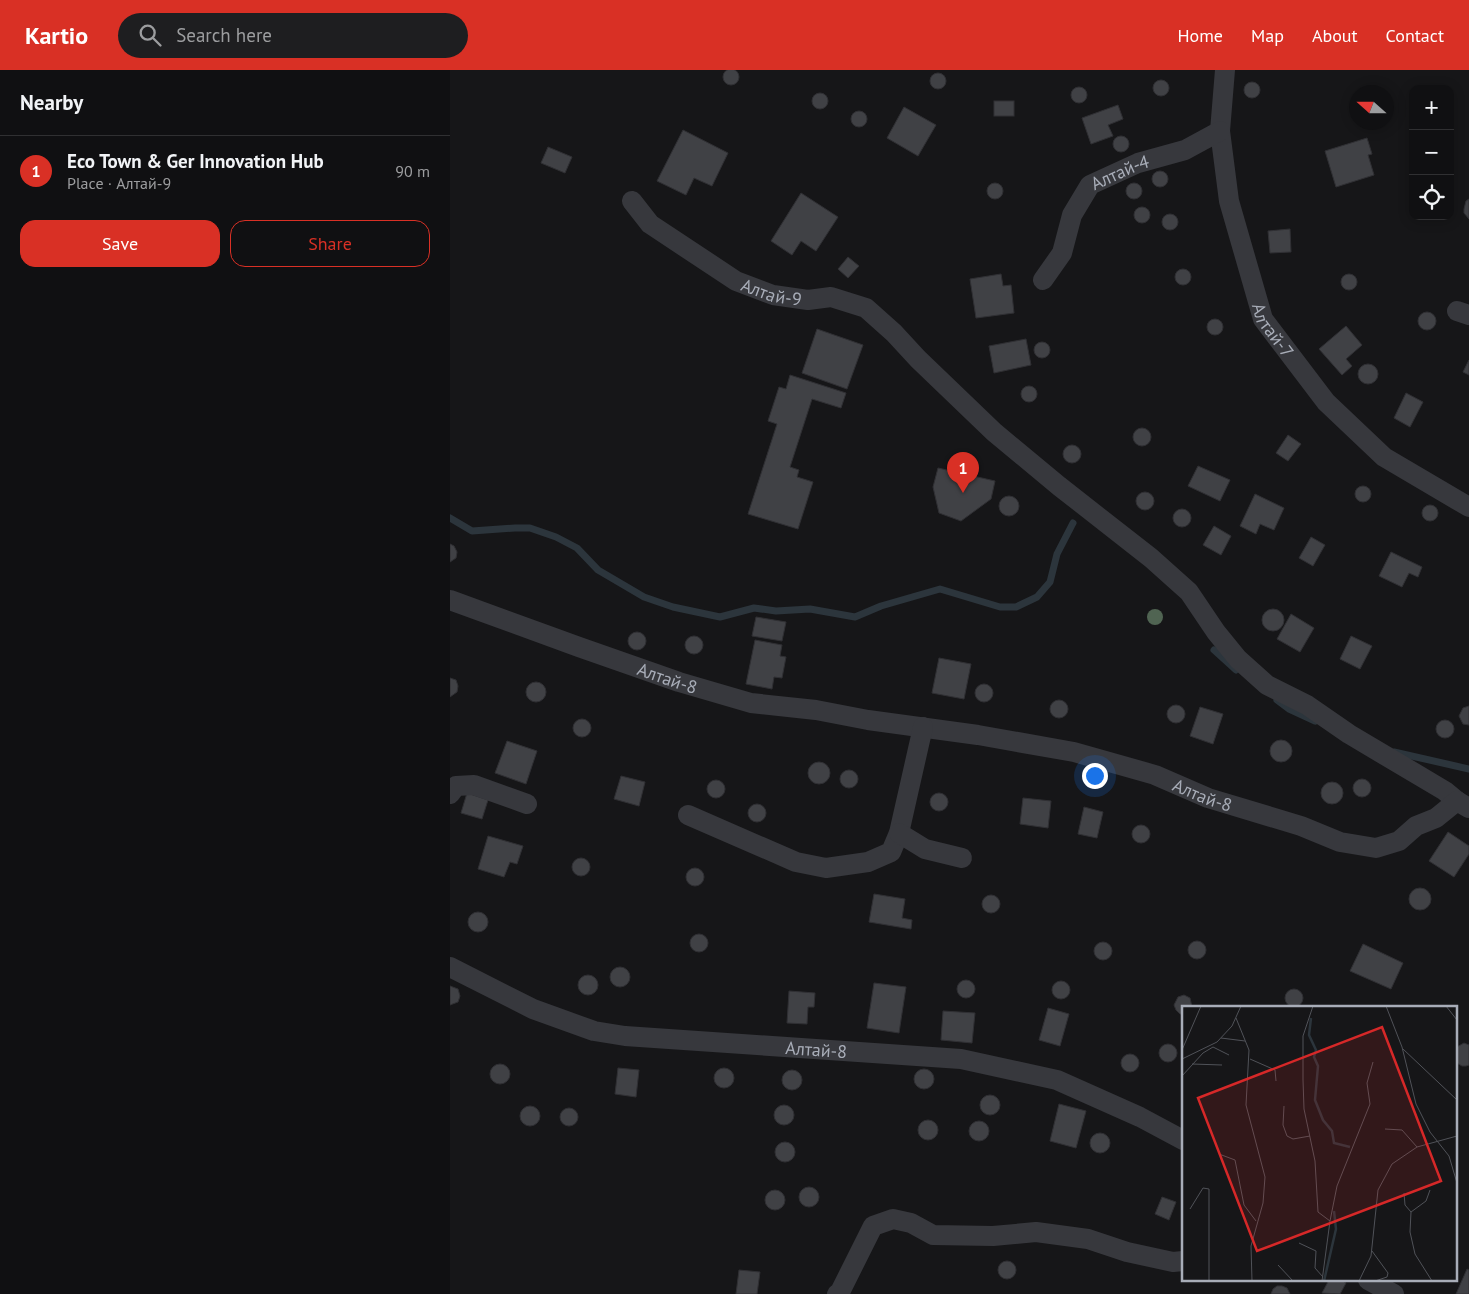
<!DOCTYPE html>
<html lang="en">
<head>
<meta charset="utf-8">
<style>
	:root { --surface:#101012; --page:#1e1e20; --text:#f1f3f6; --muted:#9c9d9f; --line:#303032; --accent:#d93025 }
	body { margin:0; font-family:"PT Sans",sans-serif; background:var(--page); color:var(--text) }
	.controls { position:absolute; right:15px; top:15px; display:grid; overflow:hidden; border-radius:10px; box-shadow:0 2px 12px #0003 }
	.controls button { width:45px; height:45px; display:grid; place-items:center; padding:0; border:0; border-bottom:1px solid var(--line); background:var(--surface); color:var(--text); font:25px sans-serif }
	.compass { position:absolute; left:899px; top:15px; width:45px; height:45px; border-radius:50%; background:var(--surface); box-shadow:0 2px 12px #0003; rotate:291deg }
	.you { position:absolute; left:644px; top:705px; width:18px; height:18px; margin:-12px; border:4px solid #fff; border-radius:50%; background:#1a73e8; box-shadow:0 0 0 8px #1a73e833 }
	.badge { display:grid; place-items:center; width:32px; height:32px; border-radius:50%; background:var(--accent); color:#fff; font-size:16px; font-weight:700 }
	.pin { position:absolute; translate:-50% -41px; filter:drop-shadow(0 1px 2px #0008) }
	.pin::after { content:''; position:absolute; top:26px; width:18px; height:15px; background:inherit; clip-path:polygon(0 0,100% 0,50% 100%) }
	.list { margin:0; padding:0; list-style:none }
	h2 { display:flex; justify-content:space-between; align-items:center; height:65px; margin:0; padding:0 20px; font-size:21px }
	h2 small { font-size:16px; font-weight:400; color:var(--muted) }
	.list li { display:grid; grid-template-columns:32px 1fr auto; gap:15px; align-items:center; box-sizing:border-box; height:70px; padding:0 20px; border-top:1px solid var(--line) }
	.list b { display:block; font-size:19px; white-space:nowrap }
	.list p { margin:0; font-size:16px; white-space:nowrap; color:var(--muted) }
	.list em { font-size:16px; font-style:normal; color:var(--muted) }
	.actions { display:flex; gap:10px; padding:15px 20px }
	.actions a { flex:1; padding:11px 0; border:1px solid var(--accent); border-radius:15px; text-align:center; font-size:18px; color:var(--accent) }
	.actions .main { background:var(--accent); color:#fff }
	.icon { flex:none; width:28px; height:28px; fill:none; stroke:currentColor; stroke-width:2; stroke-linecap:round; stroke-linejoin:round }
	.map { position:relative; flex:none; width:1019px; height:1224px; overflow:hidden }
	header { display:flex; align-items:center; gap:30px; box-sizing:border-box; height:70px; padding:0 25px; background:var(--accent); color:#fff }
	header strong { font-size:24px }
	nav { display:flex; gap:28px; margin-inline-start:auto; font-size:18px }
	.search { width:350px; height:45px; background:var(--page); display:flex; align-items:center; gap:12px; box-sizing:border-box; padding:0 18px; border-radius:28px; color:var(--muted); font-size:19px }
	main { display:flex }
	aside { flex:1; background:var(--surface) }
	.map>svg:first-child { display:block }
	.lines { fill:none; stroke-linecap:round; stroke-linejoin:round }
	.stream { stroke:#2c353c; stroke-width:7 }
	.building { fill:#404145; stroke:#303034 }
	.minor { stroke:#37383d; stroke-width:20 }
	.tree { fill:#506452 }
	.labels { text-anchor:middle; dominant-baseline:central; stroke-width:5; stroke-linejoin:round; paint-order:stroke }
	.street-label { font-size:18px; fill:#a8adb8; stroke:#111113 }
	.inset-river { fill:none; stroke:#2c353c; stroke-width:2.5 }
	.inset-road { fill:none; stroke:#505258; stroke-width:1 }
	.view { fill:#d62828; fill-opacity:0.15; stroke:#d62828; stroke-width:2.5 }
	.inset-edge { fill:none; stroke:#a8adb8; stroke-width:2.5 }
</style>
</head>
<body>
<header>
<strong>Kartio</strong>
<div class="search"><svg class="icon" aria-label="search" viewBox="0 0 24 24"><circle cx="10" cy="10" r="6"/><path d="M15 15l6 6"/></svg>Search here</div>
<nav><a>Home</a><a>Map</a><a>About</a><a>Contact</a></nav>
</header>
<main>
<aside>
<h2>Nearby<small></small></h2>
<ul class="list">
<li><span class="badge">1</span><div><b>Eco Town &amp; Ger Innovation Hub</b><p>Place · Алтай-9</p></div><em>90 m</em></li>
</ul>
<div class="actions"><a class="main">Save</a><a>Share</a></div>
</aside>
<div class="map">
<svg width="1019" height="1224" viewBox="0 0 1019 1224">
	<rect width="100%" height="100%" fill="#161618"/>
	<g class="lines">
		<!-- stream -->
		<g class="stream">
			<polyline points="0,448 22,461 65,458 80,458 106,467 127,478 148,500 194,527 223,537 270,547 304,538 326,541 360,539 405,547 431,536 490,519 550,537 566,537 587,527 600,512 607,484 623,453"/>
			<polyline points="764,580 786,600"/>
			<polyline points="827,630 839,639 865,651"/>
			<polyline points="944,682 1019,699"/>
		</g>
	</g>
	<!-- building -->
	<g class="building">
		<circle cx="281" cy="7" r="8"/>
		<circle cx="488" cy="11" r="8"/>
		<circle cx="711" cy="18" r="8"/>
		<circle cx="802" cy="20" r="8"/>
		<circle cx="629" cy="25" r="8"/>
		<circle cx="370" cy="31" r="8"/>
		<rect x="544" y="31" width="20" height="15"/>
		<polygon points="668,35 673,49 658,55 663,66 641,74 632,48"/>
		<polygon points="454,37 486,55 468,86 437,68"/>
		<circle cx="409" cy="49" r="8"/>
		<polygon points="233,60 278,83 262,116 244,108 236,125 207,111"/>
		<circle cx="671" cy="74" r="8"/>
		<polygon points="917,68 922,84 918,85 924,105 886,117 875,81"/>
		<polygon points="98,77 122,87 115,103 91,93"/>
		<circle cx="710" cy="109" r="8"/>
		<circle cx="684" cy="121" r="8"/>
		<circle cx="545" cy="121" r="8"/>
		<polygon points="351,123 388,147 366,181 351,171 342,185 321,171"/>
		<polygon points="1019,129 1019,149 1014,143 1014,139 1016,131"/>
		<circle cx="692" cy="145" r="8"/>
		<circle cx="720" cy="152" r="8"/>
		<polygon points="840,159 841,182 820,183 818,161"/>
		<polygon points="398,187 409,196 398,208 388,199"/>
		<circle cx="733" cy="207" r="8"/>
		<circle cx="899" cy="212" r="8"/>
		<polygon points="551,204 553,216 561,215 564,243 526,248 520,209"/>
		<circle cx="977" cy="251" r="9"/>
		<circle cx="765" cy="257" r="8"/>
		<polygon points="896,256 912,275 896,289 902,296 892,305 869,279"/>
		<polygon points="367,259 413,275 397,319 352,303"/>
		<polygon points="576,269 581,295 544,303 539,276"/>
		<circle cx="592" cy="280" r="8"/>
		<polygon points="1019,290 1019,305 1013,302"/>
		<circle cx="918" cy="304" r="10"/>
		<polygon points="340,305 396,323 391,338 362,329 340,397 349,400 347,407 363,412 348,459 298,444 327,354 318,351 329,317 336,319"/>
		<circle cx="579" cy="324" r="8"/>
		<polygon points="956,323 973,332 960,357 944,348"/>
		<circle cx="692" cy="367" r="9"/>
		<polygon points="838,365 851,374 838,391 826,383"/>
		<circle cx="622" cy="384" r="9"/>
		<polygon points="748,396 780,410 770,431 738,416"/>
		<polygon points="488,398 545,411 541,429 511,451 489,443 483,417"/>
		<circle cx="913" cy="424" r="8"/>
		<circle cx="695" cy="431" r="9"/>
		<polygon points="805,424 834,438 824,460 810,454 806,464 790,456"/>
		<circle cx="559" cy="436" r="10"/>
		<circle cx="980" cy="443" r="8"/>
		<circle cx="732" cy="448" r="9"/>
		<polygon points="764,456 781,466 771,485 753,475"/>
		<polygon points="861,467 875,475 863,496 849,488"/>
		<polygon points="0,474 4,476 7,482 6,488 0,492"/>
		<polygon points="941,482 972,497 968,507 959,503 952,517 929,506"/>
		<circle cx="823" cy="550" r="11"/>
		<polygon points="841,544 864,558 850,582 827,569"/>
		<polygon points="306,547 336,552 332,571 302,566"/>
		<circle cx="187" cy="571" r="9"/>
		<circle cx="244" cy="575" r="9"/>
		<polygon points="901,566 922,576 910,599 890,589"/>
		<polygon points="305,570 332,575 330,586 336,587 332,608 324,607 322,619 296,614"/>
		<polygon points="489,588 521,594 514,629 482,623"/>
		<polygon points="0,608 6,610 8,616 7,622 0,627"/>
		<circle cx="86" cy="622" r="10"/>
		<circle cx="534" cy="623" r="9"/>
		<circle cx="609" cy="639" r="9"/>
		<circle cx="726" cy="644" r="9"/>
		<polygon points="1019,636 1019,655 1013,654 1009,646 1013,638"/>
		<polygon points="750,637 773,644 763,674 740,666"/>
		<circle cx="132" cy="658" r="9"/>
		<circle cx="995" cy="659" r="9"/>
		<circle cx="831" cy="681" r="11"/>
		<polygon points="57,671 87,681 76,714 45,703"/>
		<circle cx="369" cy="703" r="11"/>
		<circle cx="399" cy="709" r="9"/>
		<polygon points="171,706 195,712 189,736 164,729"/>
		<circle cx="912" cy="718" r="9"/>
		<circle cx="266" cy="719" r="9"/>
		<circle cx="882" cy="723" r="11"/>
		<polygon points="17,723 38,730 32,749 11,743"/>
		<circle cx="489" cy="732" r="9"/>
		<polygon points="573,728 601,731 598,758 570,754"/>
		<circle cx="307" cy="743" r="9"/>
		<polygon points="634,737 653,742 647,768 628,764"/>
		<circle cx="691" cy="764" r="9"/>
		<polygon points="998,762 1019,776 1019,784 1004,807 979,791"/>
		<polygon points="38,766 73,776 67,794 60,792 54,807 28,799"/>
		<circle cx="131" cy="797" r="9"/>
		<circle cx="245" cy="807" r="9"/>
		<circle cx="970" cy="829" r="11"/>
		<polygon points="424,824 455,829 452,848 462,850 461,859 419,852"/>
		<circle cx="541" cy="834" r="9"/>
		<circle cx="28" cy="852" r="10"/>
		<circle cx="249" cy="873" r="9"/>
		<circle cx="747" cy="880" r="9"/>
		<circle cx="653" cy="881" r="9"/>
		<polygon points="913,874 953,893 941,919 900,901"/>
		<circle cx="170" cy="907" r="10"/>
		<circle cx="138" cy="915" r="10"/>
		<circle cx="516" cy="919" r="9"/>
		<circle cx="611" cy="920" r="9"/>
		<polygon points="424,913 456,917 449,963 417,958"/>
		<polygon points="0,916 8,919 10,926 8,932 0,935"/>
		<circle cx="844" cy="928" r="9"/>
		<polygon points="339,921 365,923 364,937 358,937 357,954 337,953"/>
		<polygon points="734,925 740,928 742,937 733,938 733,944 730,944 726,940 724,935 728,927"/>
		<polygon points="598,938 619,944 610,976 589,970"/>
		<polygon points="493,941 525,943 522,973 491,970"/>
		<polygon points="1014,973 1019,975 1019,995 1016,996 1012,996 1005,992 1005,978"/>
		<circle cx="718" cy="983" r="9"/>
		<circle cx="680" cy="993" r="9"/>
		<circle cx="50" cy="1004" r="10"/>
		<polygon points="168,998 189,1000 186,1027 165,1024"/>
		<circle cx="274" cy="1008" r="10"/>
		<circle cx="474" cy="1009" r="10"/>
		<circle cx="342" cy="1010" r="10"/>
		<circle cx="540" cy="1035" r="10"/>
		<polygon points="609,1034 636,1041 626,1078 600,1071"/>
		<circle cx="334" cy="1045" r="10"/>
		<circle cx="80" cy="1046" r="10"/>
		<circle cx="119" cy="1047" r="9"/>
		<circle cx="478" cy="1060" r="10"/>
		<circle cx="529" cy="1061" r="10"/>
		<circle cx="650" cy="1073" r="10"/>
		<circle cx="335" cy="1082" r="10"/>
		<circle cx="359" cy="1127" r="10"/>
		<circle cx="325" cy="1130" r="10"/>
		<polygon points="712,1127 726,1132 719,1150 705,1144"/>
		<circle cx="557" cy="1200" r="9"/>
		<polygon points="1017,1199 1019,1200 1019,1224 1006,1224"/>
		<polygon points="289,1200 310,1202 307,1224 286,1224"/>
		<polygon points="879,1210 891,1210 896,1213 890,1224 872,1223"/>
		<polygon points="827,1216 832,1216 837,1218 840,1224 821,1224 823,1219"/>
	</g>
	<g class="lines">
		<!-- minor -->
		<g class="minor">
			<path id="s1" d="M775,0L770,61L779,131L813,249L876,332L934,387L1019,437"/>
			<path id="s2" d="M182,131L200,154L286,211L323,225L358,230L381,227L416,238L444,263L468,289L544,362L609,416L701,488L739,522L766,562L788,589L817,615L857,635L899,664L995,721L1007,731"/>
			<path id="s3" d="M593,210L612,183L622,145L640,115L688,93L735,80L770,61"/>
			<polyline points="1007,241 1019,245"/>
			<path id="s4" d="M0,530L129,577L229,612L301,633L366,640L418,650L528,665L624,682L705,705L758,728L851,756L890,772L926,778L949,771L966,756L986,748L1007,731L1019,738"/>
			<polyline points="0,724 6,716 24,715 77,734"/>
			<polyline points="238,745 346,792 376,798 418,792 441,782 449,763 473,657"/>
			<polyline points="449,763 475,779 512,788"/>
			<path id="s5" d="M0,897L83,939L144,961L175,966L511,989L607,1010L690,1047L733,1070"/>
			<polyline points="918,1210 944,1224"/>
			<polyline points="387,1224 390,1222 423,1156 443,1149 461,1153 483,1165 543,1166 586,1162 638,1169 677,1182 723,1192 733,1191"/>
		</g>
	</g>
	<!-- trees -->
	<circle class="tree" cx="705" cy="547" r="8"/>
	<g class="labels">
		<!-- street labels -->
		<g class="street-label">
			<text stroke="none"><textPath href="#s3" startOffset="140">Алтай-4</textPath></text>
			<text stroke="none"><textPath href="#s2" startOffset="170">Алтай-9</textPath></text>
			<text stroke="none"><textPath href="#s1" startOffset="269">Алтай-7</textPath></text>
			<text stroke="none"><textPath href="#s4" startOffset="231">Алтай-8</textPath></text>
			<text stroke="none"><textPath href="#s4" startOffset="781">Алтай-8</textPath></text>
			<text stroke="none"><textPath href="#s5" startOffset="381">Алтай-8</textPath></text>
		</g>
	</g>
	<!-- overview -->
	<g transform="translate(732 936)">
		<rect width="275" height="275" fill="#161618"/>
		<path class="inset-river" d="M129,12L127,29L134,44L132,51L136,60L133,94L141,114L150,125L152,137L168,141M142,275L154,223L152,205"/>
		<path class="inset-road" d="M131,0L121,30V74L122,103L133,155L136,206L148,215L140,275M204,0L220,41L234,98L248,126L267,150L275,177M264,0L275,14M54,12L67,44L64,99L83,171L81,197L69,240L70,275M39,32L63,35M221,43L275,94M0,44L19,0M0,53L35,36L50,20L59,0M68,53L93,64L94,75M10,58L40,59M0,70L21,47L31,41L47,49M102,100L101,119L105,130L111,133L128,130M203,123L220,124L235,141M37,148L53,154L62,199L74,215M248,184L244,195L229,206L228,226L233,248L250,275M222,187L223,199L229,206M8,203L21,182L27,183V275M148,215L155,180L188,98L185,77L191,56M117,237L134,245L133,262L141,271M190,245L206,267L205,271L193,275M96,259L111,275M177,275L189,250L196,184L210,158L235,141L275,130"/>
		<path class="view" d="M200,21L259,175L75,245L16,92Z"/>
		<rect width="275" height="275" class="inset-edge"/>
	</g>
</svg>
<div class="controls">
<button>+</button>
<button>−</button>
<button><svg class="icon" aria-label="locate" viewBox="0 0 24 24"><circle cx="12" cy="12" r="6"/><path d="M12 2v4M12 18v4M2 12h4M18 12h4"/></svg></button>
</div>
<svg class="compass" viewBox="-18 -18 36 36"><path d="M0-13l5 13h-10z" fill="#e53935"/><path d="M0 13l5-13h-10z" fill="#9c9d9f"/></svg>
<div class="you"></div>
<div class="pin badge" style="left:513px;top:423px">1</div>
</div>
</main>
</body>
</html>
